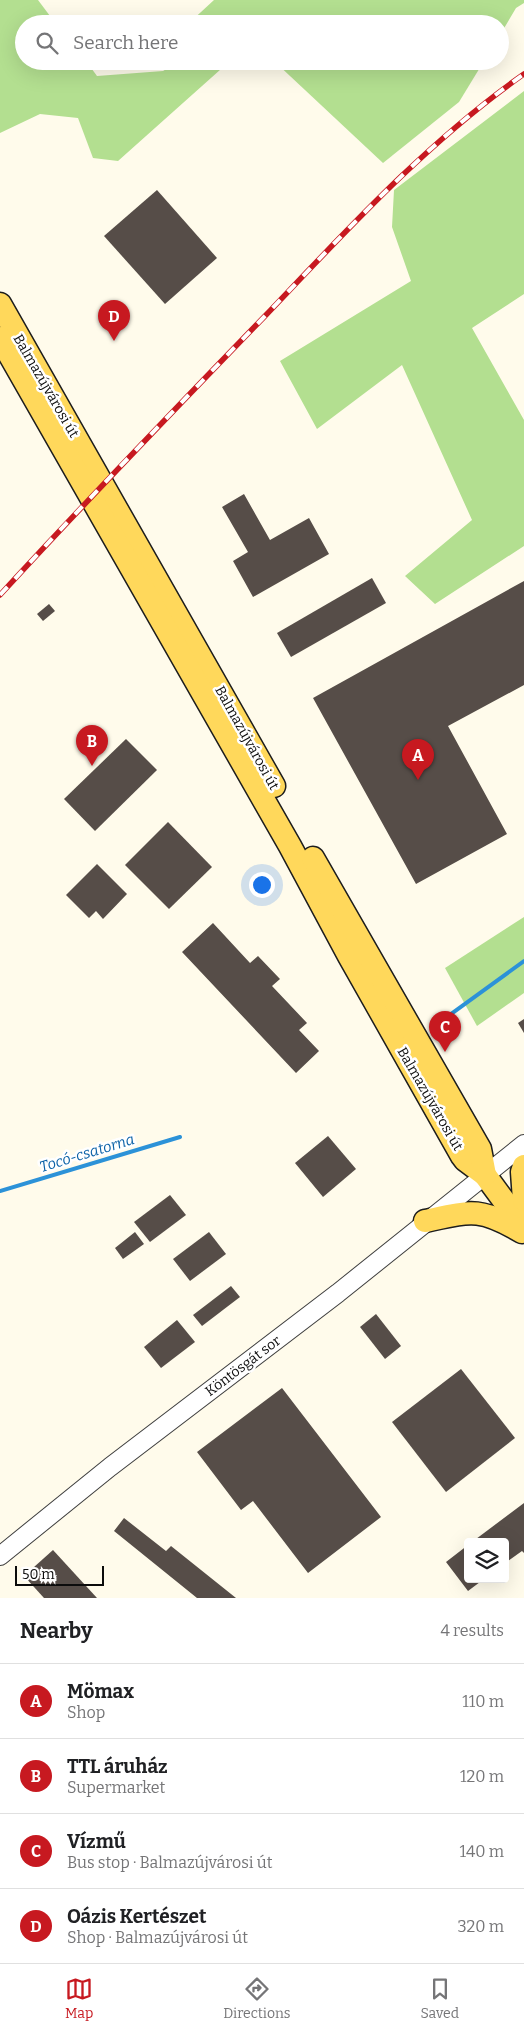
<!DOCTYPE html>
<html lang="en">
<head>
<meta charset="utf-8">
<style>
	:root { --surface:#fff; --page:#f6f6f6; --text:#202124; --muted:#757577; --line:#e0e0e0; --accent:#c71920 }
	body { margin:0; font-family:Bitter,serif; background:var(--page); color:var(--text) }
	.controls { position:absolute; right:15px; bottom:15px; display:grid; overflow:hidden; border-radius:5px; box-shadow:0 5px 20px #0002 }
	.controls button { width:45px; height:45px; display:grid; place-items:center; padding:0; border:0; border-bottom:1px solid var(--line); background:var(--surface); color:var(--text); font:25px sans-serif }
	.scale { position:absolute; left:15px; bottom:12px; width:89px; box-sizing:border-box; padding-left:5px; border:2px solid #0c0c0c; border-top:0; font-size:14px; line-height:18px; white-space:nowrap; color:#0c0c0c; -webkit-text-stroke:4px #fff; paint-order:stroke }
	.you { position:absolute; left:261px; top:884px; width:18px; height:18px; margin:-12px; border:4px solid #fff; border-radius:50%; background:#1a73e8; box-shadow:0 0 0 8px #1a73e833 }
	.badge { display:grid; place-items:center; width:32px; height:32px; border-radius:50%; background:var(--accent); color:#fff; font-size:16px; font-weight:700 }
	.pin { position:absolute; translate:-50% -41px; filter:drop-shadow(0 1px 2px #0008) }
	.pin::after { content:''; position:absolute; top:26px; width:18px; height:15px; background:inherit; clip-path:polygon(0 0,100% 0,50% 100%) }
	.list { margin:0; padding:0; list-style:none }
	h2 { display:flex; justify-content:space-between; align-items:center; height:65px; margin:0; padding:0 20px; font-size:21px }
	h2 small { font-size:16px; font-weight:400; color:var(--muted) }
	.list li { display:grid; grid-template-columns:32px 1fr auto; gap:15px; align-items:center; box-sizing:border-box; height:75px; padding:0 20px; border-top:1px solid var(--line) }
	.list b { display:block; font-size:19px; white-space:nowrap }
	.list p { margin:0; font-size:16px; white-space:nowrap; color:var(--muted) }
	.list em { font-size:16px; font-style:normal; color:var(--muted) }
	.icon { flex:none; width:28px; height:28px; fill:none; stroke:currentColor; stroke-width:2; stroke-linecap:round; stroke-linejoin:round }
	.map { position:relative; flex:none; width:524px; height:1598px; overflow:hidden }
	.search { position:absolute; background:var(--surface); box-shadow:0 5px 20px #0002; left:15px; right:15px; top:15px; height:55px; display:flex; align-items:center; gap:12px; box-sizing:border-box; padding:0 18px; border-radius:28px; color:var(--muted); font-size:19px }
	.sheet { height:365px; background:var(--surface) }
	nav { display:flex; justify-content:space-around; align-items:center; box-sizing:border-box; height:70px; border-top:1px solid var(--line); background:var(--surface); font-size:14px; color:var(--muted) }
	nav a { display:grid; justify-items:center; gap:2px }
	nav .on { color:var(--accent) }
	.map>svg:first-child { display:block }
	.forest { fill:#b3df90 }
	.lines { fill:none; stroke-linecap:round; stroke-linejoin:round }
	.stream { stroke:#2c92d8; stroke-width:4 }
	.building { fill:#564d48 }
	.minor-casing { stroke:#3f3f3f; stroke-width:20 }
	.major-casing { stroke:#1d1d1d; stroke-width:25 }
	.minor { stroke:#fff; stroke-width:18 }
	.major { stroke:#ffd85b; stroke-width:22 }
	.rail-casing { stroke:#c71920; stroke-width:5.5 }
	.rail { stroke:#fff; stroke-width:4; stroke-dasharray:11; stroke-linecap:butt }
	.labels { text-anchor:middle; dominant-baseline:central; stroke-width:5; stroke-linejoin:round; paint-order:stroke }
	.street-label { font-size:14px; fill:#0c0c0c; stroke:#fff }
	.water-label { font-size:15px; font-style:italic; fill:#0c62a7; stroke:#fff }
</style>
</head>
<body>
<div class="map">
<svg width="524" height="1598" viewBox="0 0 524 1598">
	<rect width="100%" height="100%" fill="#fffbeb"/>
	<!-- forest -->
	<g class="forest">
		<polygon points="0,0 38,0 56,24 24,24 24,61 86,61 97,76 163,71 180,61 230,61 118,161 93,158 78,118 40,114 0,133"/>
		<polygon points="214,0 524,0 524,3 516,8 500,35 500,24 188,24"/>
		<polygon points="274,61 484,61 459,102 383,163"/>
		<polygon points="524,91 524,294 472,328 524,420 524,546 435,604 405,576 472,520 402,365 317,429 280,361 411,281 392,227 394,190"/>
		<polygon points="524,917 524,993 477,1026 445,968"/>
	</g>
	<g class="lines">
		<!-- stream -->
		<g class="stream">
			<polyline points="440,1022 524,961"/>
			<polyline points="0,1191 180,1137"/>
		</g>
	</g>
	<!-- building -->
	<g class="building">
		<polygon points="157,190 217,258 165,304 104,236"/>
		<polygon points="244,494 270,540 309,518 329,554 253,597 233,561 248,552 222,507"/>
		<polygon points="372,578 386,603 291,657 277,633"/>
		<polygon points="524,581 524,685 448,726 507,834 416,884 313,698"/>
		<polygon points="49,604 55,611 43,621 37,614"/>
		<polygon points="126,739 157,770 95,831 64,799"/>
		<polygon points="168,822 212,867 169,909 125,865"/>
		<polygon points="97,864 127,894 103,919 96,911 89,918 66,895"/>
		<polygon points="213,923 250,963 258,956 280,979 272,986 307,1023 299,1030 319,1051 296,1073 182,952"/>
		<polygon points="524,1019 524,1033 518,1023"/>
		<polygon points="328,1136 356,1169 323,1197 295,1163"/>
		<polygon points="170,1195 186,1215 150,1242 134,1222"/>
		<polygon points="135,1232 144,1244 123,1259 115,1248"/>
		<polygon points="209,1232 226,1254 190,1281 173,1259"/>
		<polygon points="231,1286 240,1297 202,1326 193,1315"/>
		<polygon points="376,1314 401,1346 385,1359 360,1327"/>
		<polygon points="177,1320 195,1342 161,1368 144,1347"/>
		<polygon points="461,1369 515,1438 446,1492 392,1422"/>
		<polygon points="282,1388 381,1517 308,1573 253,1501 241,1510 197,1452"/>
		<polygon points="524,1503 524,1553 522,1551 505,1563 505,1542 472,1542"/>
		<polygon points="124,1518 166,1551 171,1546 236,1598 197,1598 114,1531"/>
		<polygon points="468,1545 468,1579 484,1579 468,1591 446,1562"/>
		<polygon points="53,1550 97,1598 44,1598 24,1576"/>
	</g>
	<g class="lines">
		<!-- minor casing -->
		<g class="minor-casing">
			<polyline id="minor" points="0,1556 110,1467 338,1293 524,1144"/>
		</g>
		<!-- major casing -->
		<g class="major-casing">
			<g id="major">
				<polyline points="0,304 274,786"/>
				<polyline points="0,338 290,846 349,956 462,1156 465,1160 485,1175 524,1228"/>
				<polyline points="313,858 480,1149 485,1175"/>
				<polyline points="524,1166 522,1172 524,1200"/>
				<path d="M425,1221C471,1211 480,1207 522,1232"/>
			</g>
		</g>
		<!-- minor -->
		<use href="#minor" class="minor"/>
		<!-- major -->
		<use href="#major" class="major"/>
		<!-- rail casing -->
		<g class="rail-casing">
			<path id="rail" d="M0,595C87,500 176,408 265,316C346,231 427,142 524,74"/>
		</g>
		<!-- rail -->
		<use href="#rail" class="rail"/>
	</g>
	<g class="labels">
		<!-- street labels -->
		<g class="street-label">
			<text transform="translate(46 386) rotate(60)">Balmazújvárosi út</text>
			<text transform="translate(247 738) rotate(61)">Balmazújvárosi út</text>
			<text transform="translate(430 1099) rotate(60)">Balmazújvárosi út</text>
			<text transform="translate(243 1366) rotate(-37)">Köntösgát sor</text>
		</g>
		<!-- water labels -->
		<g class="water-label">
			<text transform="translate(87 1153) rotate(-17)">Tocó-csatorna</text>
		</g>
	</g>
</svg>
<div class="controls">
<button><svg class="icon" aria-label="layers" viewBox="0 0 24 24"><path d="M12 4l9 5-9 5-9-5zM3 14l9 5 9-5"/></svg></button>
</div>
<div class="scale">50 m</div>
<div class="you"></div>
<div class="pin badge" style="left:418px;top:780px">A</div>
<div class="pin badge" style="left:92px;top:766px">B</div>
<div class="pin badge" style="left:445px;top:1052px">C</div>
<div class="pin badge" style="left:114px;top:341px">D</div>
<div class="search"><svg class="icon" aria-label="search" viewBox="0 0 24 24"><circle cx="10" cy="10" r="6"/><path d="M15 15l6 6"/></svg>Search here</div>
</div>
<section class="sheet">
<h2>Nearby<small>4 results</small></h2>
<ul class="list">
<li><span class="badge">A</span><div><b>Mömax</b><p>Shop</p></div><em>110 m</em></li>
<li><span class="badge">B</span><div><b>TTL áruház</b><p>Supermarket</p></div><em>120 m</em></li>
<li><span class="badge">C</span><div><b>Vízmű</b><p>Bus stop · Balmazújvárosi út</p></div><em>140 m</em></li>
<li><span class="badge">D</span><div><b>Oázis Kertészet</b><p>Shop · Balmazújvárosi út</p></div><em>320 m</em></li>
</ul>
</section>
<nav>
<a class="on"><svg class="icon" aria-label="map" viewBox="0 0 24 24"><path d="M3 6l6-2 6 2 6-2v14l-6 2-6-2-6 2zM9 4v14M15 6v14"/></svg>Map</a>
<a><svg class="icon" aria-label="directions" viewBox="0 0 24 24"><path d="M12 3l9 9-9 9-9-9zM9 14v-3h6M13 9l2 2-2 2"/></svg>Directions</a>
<a><svg class="icon" aria-label="saved" viewBox="0 0 24 24"><path d="M7 4h10v16l-5-4-5 4z"/></svg>Saved</a>
</nav>
</body>
</html>
